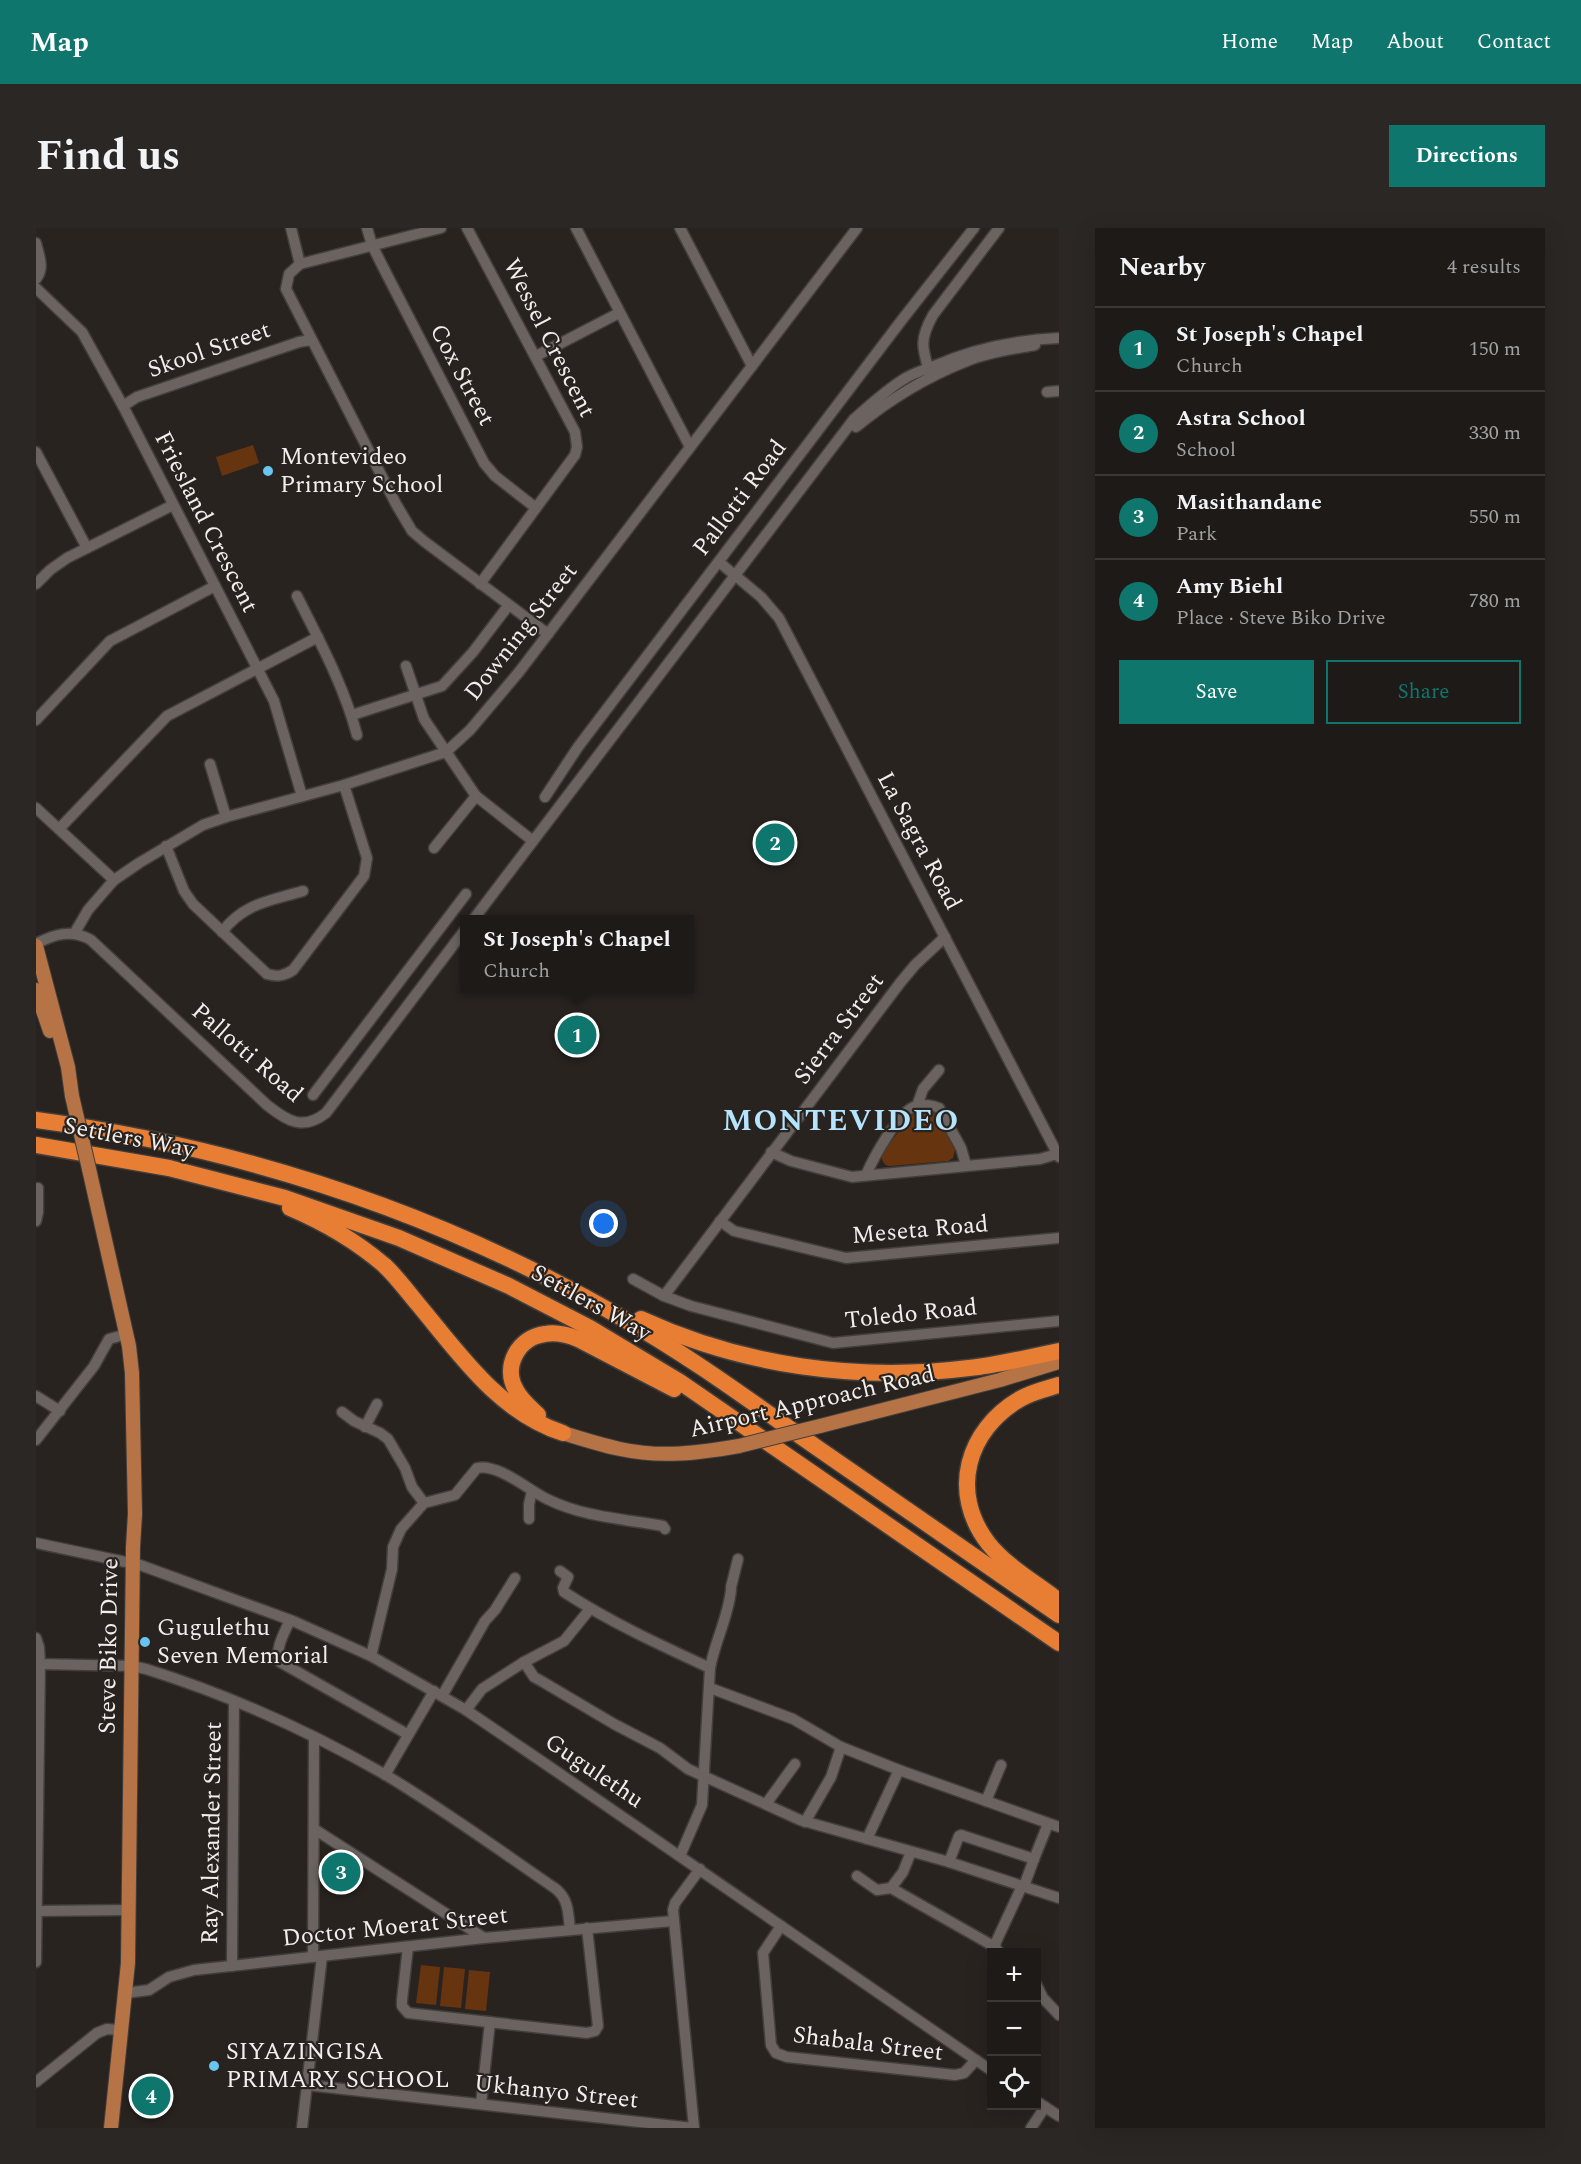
<!DOCTYPE html>
<html lang="en">
<head>
<meta charset="utf-8">
<style>
	:root { --surface:#1e1a17; --page:#2b2724; --text:#f1f3f6; --muted:#a1a1a1; --line:#3c3836; --accent:#0f766e }
	body { margin:0; font-family:Spectral,serif; background:var(--page); color:var(--text) }
	.controls { position:absolute; right:18px; bottom:18px; display:grid; overflow:hidden; border-radius:0px; box-shadow:0 6px 24px #0002 }
	.controls button { width:54px; height:54px; display:grid; place-items:center; padding:0; border:0; border-bottom:2px solid var(--line); background:var(--surface); color:var(--text); font:30px sans-serif }
	.you { position:absolute; left:568px; top:996px; width:21px; height:21px; margin:-15px; border:4px solid #fff; border-radius:50%; background:#1a73e8; box-shadow:0 0 0 9px #1a73e833 }
	.badge { display:grid; place-items:center; width:39px; height:39px; border-radius:50%; background:var(--accent); color:#fff; font-size:20px; font-weight:700 }
	.pin { position:absolute; translate:-50% -50%; border:3px solid #fff; box-shadow:0 2px 6px #0006 }
	.popup { position:absolute; left:424px; top:687px; width:234px; height:78px; box-sizing:border-box; display:grid; place-content:center; border-radius:0px; background:var(--surface); filter:drop-shadow(0 2px 4px #0005); font-size:20px; white-space:nowrap; color:var(--muted) }
	.popup b { font-size:22px; color:var(--text) }
	.popup::after { content:''; position:absolute; left:50%; top:100%; margin-left:-12px; border:12px solid transparent; border-top-color:var(--surface) }
	.list { margin:0; padding:0; list-style:none }
	h2 { display:flex; justify-content:space-between; align-items:center; height:78px; margin:0; padding:0 24px; font-size:26px }
	h2 small { font-size:20px; font-weight:400; color:var(--muted) }
	.list li { display:grid; grid-template-columns:39px 1fr auto; gap:18px; align-items:center; box-sizing:border-box; height:84px; padding:0 24px; border-top:2px solid var(--line) }
	.list b { display:block; font-size:22px; white-space:nowrap }
	.list p { margin:0; font-size:20px; white-space:nowrap; color:var(--muted) }
	.list em { font-size:20px; font-style:normal; color:var(--muted) }
	.actions { display:flex; gap:12px; padding:18px 24px }
	.actions a { flex:1; padding:14px 0; border:2px solid var(--accent); border-radius:0px; text-align:center; font-size:21px; color:var(--accent) }
	.actions .main { background:var(--accent); color:#fff }
	.icon { flex:none; width:33px; height:33px; fill:none; stroke:currentColor; stroke-width:2; stroke-linecap:round; stroke-linejoin:round }
	.map { position:relative; flex:none; width:1023px; height:1900px; overflow:hidden; border-radius:0px }
	header { display:flex; align-items:center; gap:36px; box-sizing:border-box; height:84px; padding:0 30px; background:var(--accent); color:#fff }
	header strong { font-size:28px }
	nav { display:flex; gap:33px; margin-inline-start:auto; font-size:21px }
	.intro { display:flex; align-items:center; justify-content:space-between; box-sizing:border-box; height:144px; padding:0 36px }
	h1 { margin:0; font-size:42px }
	.button { padding:15px 27px; border-radius:0px; background:var(--accent); color:#fff; font-size:21px; font-weight:700 }
	main { display:flex; gap:36px; padding:0 36px }
	aside { flex:1; background:var(--surface); border-radius:0px; box-shadow:0 6px 24px #0002 }
	.map>svg:first-child { display:block }
	.green { fill:#673410 }
	.lines { fill:none; stroke-linecap:round; stroke-linejoin:round }
	.minor-casing { stroke:#423e3b; stroke-width:13 }
	.major-casing { stroke:#423e3b; stroke-width:16 }
	.highway-casing { stroke:#423e3b; stroke-width:19 }
	.minor { stroke:#6a635f; stroke-width:10 }
	.major { stroke:#b67345; stroke-width:14 }
	.highway { stroke:#e87e34; stroke-width:16 }
	.major-bridge-casing { stroke:#423e3b; stroke-width:16; stroke-linecap:butt }
	.major-bridge { stroke:#b67345; stroke-width:14 }
	.poi-dot { fill:#68c4f0; stroke:#28231f; stroke-width:2 }
	.labels { text-anchor:middle; dominant-baseline:central; stroke-width:4.5; stroke-linejoin:round; paint-order:stroke }
	.street-label { font-size:24px; fill:#f2eeec; stroke:#28231f }
	.poi-label { font-size:24px; fill:#f2eeec; stroke:#28231f; text-anchor:start }
	.district-label { font-size:30px; font-weight:bold; letter-spacing:1.5px; fill:#b5e5fe; stroke:#28231f }
</style>
</head>
<body>
<header>
<strong>Map</strong>
<nav><a>Home</a><a>Map</a><a>About</a><a>Contact</a></nav>
</header>
<div class="intro"><h1>Find us</h1><a class="button">Directions</a></div>
<main>
<div class="map">
<svg width="1023" height="1900" viewBox="0 0 1023 1900">
	<rect width="100%" height="100%" fill="#28231f"/>
	<!-- green -->
	<g class="green">
		<polygon points="217,217 223,235 186,248 180,229"/>
		<path d="M894,883L901,887L917,919L919,922L917,930L912,933L853,938C847,937 845,931 846,925L875,888L880,885Z"/>
		<polygon points="385,1737 404,1739 400,1777 380,1775"/>
		<polygon points="408,1739 429,1741 425,1780 404,1778"/>
		<polygon points="433,1742 454,1744 450,1783 429,1781"/>
	</g>
	<g class="lines">
		<!-- minor casing -->
		<g class="minor-casing">
			<g id="minor">
				<polyline points="255,0 264,36"/>
				<polyline points="331,0 336,17 348,41 448,235 459,248 500,280"/>
				<polyline points="405,0 264,36 253,46 250,61 360,276 376,303 389,314 512,406"/>
				<polyline points="431,0 539,204 541,219 539,227 444,356"/>
				<polyline points="540,0 654,219"/>
				<polyline points="644,0 716,138"/>
				<path d="M0,15C3,28 9,40 0,51"/>
				<polyline points="0,60 46,104 87,178 238,473 266,568"/>
				<polyline points="500,128 583,85"/>
				<path d="M894,146C886,120 883,112 897,87L963,0"/>
				<polyline points="1011,164 1023,163"/>
				<polyline points="87,178 101,169 263,114 275,112"/>
				<path d="M820,199C854,171 890,149 931,133C953,124 977,121 999,117"/>
				<polyline points="0,224 51,320"/>
				<polyline points="683,334 725,369 743,390 1023,929"/>
				<polyline points="0,356 14,342 31,330 137,277"/>
				<path d="M261,368C284,414 308,458 321,507"/>
				<polyline points="370,438 388,491 440,568 497,613"/>
				<polyline points="316,487 406,458 437,424 472,378"/>
				<polyline points="0,492 74,413 179,358"/>
				<polyline points="174,536 190,589"/>
				<polyline points="509,569 542,519 865,93 938,0"/>
				<polyline points="0,580 78,652"/>
				<polyline points="23,601 131,488 282,409"/>
				<path d="M130,618L148,663L157,676L231,746C241,749 248,748 257,742L328,648L331,630L308,557"/>
				<polyline points="398,620 440,568"/>
				<path d="M437,692L818,191C834,177 850,162 868,151C877,145 888,142 898,138C939,120 978,112 1023,110"/>
				<path d="M186,704C208,675 234,673 267,663"/>
				<polyline points="38,706 52,682 78,652 103,635 167,597 190,589 308,557 410,524 434,502 483,444 821,0"/>
				<path d="M0,716C18,706 36,701 55,712L231,877C251,893 267,903 290,885L428,703"/>
				<polyline points="277,867 430,666"/>
				<polyline points="881,878 887,861 903,842"/>
				<polyline points="735,924 755,933 816,949 1004,931 1021,926"/>
				<path d="M830,947C837,931 863,882 880,878C887,876 897,877 903,880L925,920L930,937"/>
				<polyline points="0,993 2,984 2,960"/>
				<polyline points="684,993 698,1003 810,1030 1023,1010"/>
				<polyline points="597,1051 628,1068 655,1078 797,1115 1023,1093"/>
				<polyline points="628,1068 864,755 879,737 909,709"/>
				<polyline points="0,1168 24,1183"/>
				<polyline points="306,1184 318,1193 344,1205 352,1211 369,1240 376,1259 388,1275"/>
				<polyline points="329,1199 341,1176"/>
				<polyline points="0,1212 58,1138 73,1111 91,1106"/>
				<polyline points="493,1291 493,1276 496,1263"/>
				<polyline points="0,1315 104,1337 257,1393 335,1428 430,1482 511,1537 956,1843"/>
				<path d="M524,1343L532,1349L527,1360L528,1364C574,1394 624,1417 674,1440"/>
				<polyline points="695,1359 702,1331"/>
				<path d="M254,1392C249,1404 238,1421 244,1434L371,1506"/>
				<polyline points="0,1410 3,1419 4,1436 0,1734"/>
				<path d="M335,1428L356,1341L357,1319L365,1301L388,1275L419,1267L441,1240C462,1235 492,1262 511,1271C547,1289 588,1291 627,1298L629,1301"/>
				<polyline points="488,1434 498,1449 507,1454 578,1496 624,1520 652,1541 764,1592 913,1634 1023,1670"/>
				<path d="M4,1436L96,1438L110,1441C193,1467 273,1503 348,1546C407,1581 463,1622 520,1661C533,1672 532,1685 534,1702"/>
				<polyline points="674,1460 757,1491 805,1519 863,1542 1023,1599"/>
				<polyline points="406,1468 449,1393 459,1382 479,1350"/>
				<polyline points="430,1482 446,1461 488,1434 528,1413 554,1381"/>
				<polyline points="349,1547 398,1463"/>
				<polyline points="950,1573 965,1537"/>
				<polyline points="730,1576 759,1536"/>
				<polyline points="769,1594 795,1549 805,1519"/>
				<polyline points="278,1601 448,1710"/>
				<polyline points="831,1611 863,1542"/>
				<polyline points="875,1624 867,1644 855,1660 959,1719"/>
				<path d="M644,1628L666,1577L674,1440C679,1413 692,1390 695,1362"/>
				<polyline points="998,1631 1012,1596"/>
				<polyline points="913,1634 923,1608 925,1607 998,1631 988,1658"/>
				<polyline points="821,1648 841,1662 855,1660"/>
				<polyline points="1,1683 93,1682"/>
				<polyline points="745,1698 727,1725 735,1817 740,1825 751,1829 919,1847 928,1845 940,1832"/>
				<polyline points="372,1719 366,1772 366,1778 372,1785 551,1805 559,1803 562,1798 551,1700"/>
				<polyline points="963,1724 959,1719 960,1714 986,1658"/>
				<polyline points="277,1729 278,1509"/>
				<polyline points="196,1738 198,1473"/>
				<polyline points="1000,1756 1007,1770 1023,1787"/>
				<polyline points="90,1765 113,1762 133,1749 158,1742 448,1710 637,1693"/>
				<polyline points="0,1854 61,1805 71,1801 86,1802"/>
				<polyline points="271,1857 657,1900"/>
				<polyline points="1000,1873 1023,1888"/>
				<polyline points="445,1876 454,1794"/>
				<polyline points="266,1900 286,1728"/>
				<polyline points="658,1900 637,1682 639,1675 664,1641"/>
				<polyline points="995,1900 1009,1879"/>
			</g>
		</g>
		<!-- major casing -->
		<g class="major-casing">
			<g id="major">
				<polyline points="0,718 32,839 36,868"/>
				<polyline points="0,762 14,803"/>
				<polyline points="53,941 93,1118 96,1145 99,1286 97,1319 92,1735 75,1900"/>
				<polyline points="784,1198 964,1152 1023,1134"/>
				<path d="M527,1205C546,1211 565,1217 584,1221C625,1230 663,1225 703,1218"/>
			</g>
		</g>
		<!-- highway casing -->
		<g class="highway-casing">
			<g id="highway">
				<path d="M0,892C207,920 406,986 588,1091C655,1129 717,1175 780,1219C861,1275 942,1331 1023,1387"/>
				<polyline points="0,917 133,940 249,970 363,1010 473,1058 554,1100 644,1154 1023,1415"/>
				<path d="M254,980C287,994 321,1014 348,1037C360,1048 371,1063 381,1075C423,1125 462,1184 527,1205"/>
				<path d="M605,1091C707,1138 822,1154 933,1140C963,1137 993,1129 1023,1123"/>
				<path d="M1023,1157C1010,1161 996,1164 984,1171C931,1202 913,1264 952,1315C970,1338 1000,1355 1023,1373"/>
				<path d="M502,1187C494,1179 485,1172 480,1162C466,1138 483,1109 509,1106C520,1104 532,1107 542,1111L638,1161"/>
			</g>
		</g>
		<!-- minor -->
		<use href="#minor" class="minor"/>
		<!-- major -->
		<use href="#major" class="major"/>
		<!-- highway -->
		<use href="#highway" class="highway"/>
		<!-- major-bridge casing -->
		<g class="major-bridge-casing">
			<g id="major-bridge">
				<polyline points="36,868 53,941"/>
				<polyline points="703,1218 784,1198"/>
			</g>
		</g>
		<!-- major-bridge -->
		<use href="#major-bridge" class="major-bridge"/>
	</g>
	<!-- markers -->
	<g class="poi-dot">
		<circle cx="232" cy="243" r="6"/>
		<circle cx="109" cy="1414" r="6"/>
		<circle cx="178" cy="1838" r="6"/>
	</g>
	<g class="labels">
		<!-- street labels -->
		<g class="street-label">
			<text transform="translate(513 110) rotate(63)">Wessel Crescent</text>
			<text transform="translate(173 122) rotate(-19)">Skool Street</text>
			<text transform="translate(426 147) rotate(62)">Cox Street</text>
			<text transform="translate(704 270) rotate(-53)">Pallotti Road</text>
			<text transform="translate(170 294) rotate(63)">Friesland Crescent</text>
			<text transform="translate(485 404) rotate(-52)">Downing Street</text>
			<text transform="translate(883 613) rotate(62)">La Sagra Road</text>
			<text transform="translate(803 801) rotate(-53)">Sierra Street</text>
			<text transform="translate(211 825) rotate(41)">Pallotti Road</text>
			<text transform="translate(93 910) rotate(11)">Settlers Way</text>
			<text transform="translate(884 1002) rotate(-5)">Meseta Road</text>
			<text transform="translate(555 1075) rotate(29)">Settlers Way</text>
			<text transform="translate(875 1086) rotate(-6)">Toledo Road</text>
			<text transform="translate(776 1174) rotate(-13)">Airport Approach Road</text>
			<text transform="translate(73 1418) rotate(-89)">Steve Biko Drive</text>
			<text transform="translate(558 1543) rotate(34)">Gugulethu</text>
			<text transform="translate(176 1605) rotate(-89)">Ray Alexander Street</text>
			<text transform="translate(359 1699) rotate(-6)">Doctor Moerat Street</text>
			<text transform="translate(832 1816) rotate(7)">Shabala Street</text>
			<text transform="translate(520 1864) rotate(6)">Ukhanyo Street</text>
		</g>
		<!-- poi labels -->
		<g class="poi-label">
			<text x="244" y="229">Montevideo<tspan x="244" dy="28">Primary School</tspan></text>
			<text x="121" y="1400">Gugulethu<tspan x="121" dy="28">Seven Memorial</tspan></text>
			<text x="190" y="1824">SIYAZINGISA<tspan x="190" dy="28">PRIMARY SCHOOL</tspan></text>
		</g>
		<!-- district labels -->
		<g class="district-label">
			<text x="805" y="893">MONTEVIDEO</text>
		</g>
	</g>
</svg>
<div class="controls">
<button>+</button>
<button>−</button>
<button><svg class="icon" aria-label="locate" viewBox="0 0 24 24"><circle cx="12" cy="12" r="6"/><path d="M12 2v4M12 18v4M2 12h4M18 12h4"/></svg></button>
</div>
<div class="you"></div>
<div class="pin badge" style="left:541px;top:807px">1</div>
<div class="popup"><b>St Joseph's Chapel</b>Church</div>
<div class="pin badge" style="left:739px;top:615px">2</div>
<div class="pin badge" style="left:305px;top:1644px">3</div>
<div class="pin badge" style="left:115px;top:1868px">4</div>
</div>
<aside>
<h2>Nearby<small>4 results</small></h2>
<ul class="list">
<li><span class="badge">1</span><div><b>St Joseph's Chapel</b><p>Church</p></div><em>150 m</em></li>
<li><span class="badge">2</span><div><b>Astra School</b><p>School</p></div><em>330 m</em></li>
<li><span class="badge">3</span><div><b>Masithandane</b><p>Park</p></div><em>550 m</em></li>
<li><span class="badge">4</span><div><b>Amy Biehl</b><p>Place · Steve Biko Drive</p></div><em>780 m</em></li>
</ul>
<div class="actions"><a class="main">Save</a><a>Share</a></div>
</aside>
</main>
</body>
</html>
